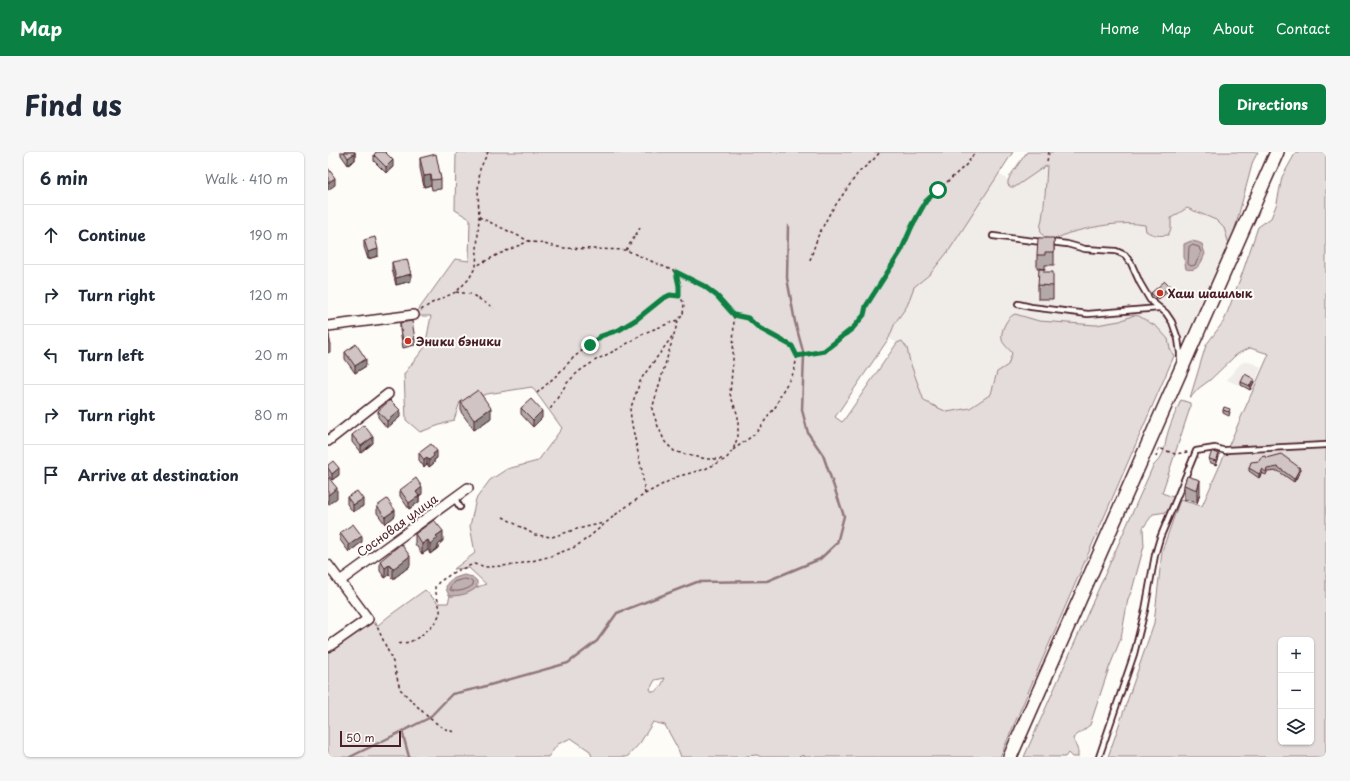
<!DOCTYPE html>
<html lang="en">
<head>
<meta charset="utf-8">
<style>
	:root { --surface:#fff; --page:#f6f6f7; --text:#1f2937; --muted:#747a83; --line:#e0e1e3; --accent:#0b8043 }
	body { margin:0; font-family:"Playpen Sans",sans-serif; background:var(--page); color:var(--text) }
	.controls { position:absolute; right:12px; bottom:12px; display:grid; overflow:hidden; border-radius:6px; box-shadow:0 1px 3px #0004 }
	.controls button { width:36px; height:36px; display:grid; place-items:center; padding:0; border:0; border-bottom:1px solid var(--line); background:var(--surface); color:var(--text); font:20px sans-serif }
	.scale { position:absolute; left:12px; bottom:10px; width:61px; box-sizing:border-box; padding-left:4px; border:2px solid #4a1f2b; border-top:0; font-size:11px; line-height:14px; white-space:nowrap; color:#4a1f2b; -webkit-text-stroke:3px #fdfcf7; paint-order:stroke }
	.stop { position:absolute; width:12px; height:12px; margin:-9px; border:3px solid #0b8043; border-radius:50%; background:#fff }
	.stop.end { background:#0b8043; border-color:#fff; box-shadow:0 1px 4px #0008 }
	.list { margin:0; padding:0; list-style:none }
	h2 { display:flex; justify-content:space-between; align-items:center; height:52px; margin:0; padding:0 16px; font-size:17px }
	h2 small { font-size:13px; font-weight:400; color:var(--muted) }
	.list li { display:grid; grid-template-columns:26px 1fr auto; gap:12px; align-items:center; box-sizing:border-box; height:60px; padding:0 16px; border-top:1px solid var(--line) }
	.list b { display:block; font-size:15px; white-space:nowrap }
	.list em { font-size:13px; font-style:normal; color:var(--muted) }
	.icon { flex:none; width:22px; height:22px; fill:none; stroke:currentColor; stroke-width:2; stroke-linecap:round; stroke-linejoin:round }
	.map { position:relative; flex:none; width:998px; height:605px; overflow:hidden; border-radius:6px }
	header { display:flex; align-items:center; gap:24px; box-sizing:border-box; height:56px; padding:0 20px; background:var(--accent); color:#fff }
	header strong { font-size:19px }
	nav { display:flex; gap:22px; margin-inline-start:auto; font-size:14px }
	.intro { display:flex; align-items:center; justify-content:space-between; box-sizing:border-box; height:96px; padding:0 24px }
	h1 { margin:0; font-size:28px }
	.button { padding:10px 18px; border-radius:6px; background:var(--accent); color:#fff; font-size:14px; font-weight:700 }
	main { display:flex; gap:24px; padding:0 24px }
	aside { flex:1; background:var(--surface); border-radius:6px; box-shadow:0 1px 3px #0004 }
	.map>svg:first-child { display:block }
	.built { fill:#f0ece8 }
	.green { fill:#e3dcda; stroke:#967e82; fill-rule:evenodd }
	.water { fill:#c0b1b1; stroke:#91777b }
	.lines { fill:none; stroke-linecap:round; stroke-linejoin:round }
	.shore { stroke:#795961; stroke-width:1 }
	.stream { stroke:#91777b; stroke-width:2.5 }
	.service-casing { stroke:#4a1f2b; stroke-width:8 }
	.minor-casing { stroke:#4a1f2b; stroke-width:12 }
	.secondary-casing { stroke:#4a1f2b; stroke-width:16 }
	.path { stroke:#4a1f2b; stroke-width:1.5; stroke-dasharray:3 3; stroke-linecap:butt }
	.service { stroke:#fdfcf7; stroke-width:4.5 }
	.minor { stroke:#fdfcf7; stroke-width:9 }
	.secondary { stroke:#fdfcf7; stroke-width:13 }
	.wall { fill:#b3a9a9; stroke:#4a1f2b }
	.shaded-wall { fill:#928a89; stroke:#4a1f2b }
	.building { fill:#d0c5c4; stroke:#4a1f2b }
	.route { stroke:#0b8043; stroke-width:5 }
	.poi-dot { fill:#c8321e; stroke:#fdfcf7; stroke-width:1.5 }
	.labels { text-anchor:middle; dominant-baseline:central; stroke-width:4; stroke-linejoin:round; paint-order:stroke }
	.poi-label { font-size:12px; font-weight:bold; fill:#4a1f2b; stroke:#fdfcf7; text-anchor:start }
	.street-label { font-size:12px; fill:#4a1f2b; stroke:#fdfcf7 }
</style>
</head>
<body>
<header>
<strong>Map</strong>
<nav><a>Home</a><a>Map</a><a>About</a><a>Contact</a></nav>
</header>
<div class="intro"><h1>Find us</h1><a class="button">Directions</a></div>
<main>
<aside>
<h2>6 min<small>Walk · 410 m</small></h2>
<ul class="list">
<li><svg class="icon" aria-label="ahead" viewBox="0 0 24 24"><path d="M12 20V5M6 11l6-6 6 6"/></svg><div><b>Continue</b></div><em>190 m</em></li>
<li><svg class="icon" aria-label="right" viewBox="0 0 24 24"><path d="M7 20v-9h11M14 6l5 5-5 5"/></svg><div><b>Turn right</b></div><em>120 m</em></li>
<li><svg class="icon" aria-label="left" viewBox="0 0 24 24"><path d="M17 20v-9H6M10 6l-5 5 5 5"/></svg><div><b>Turn left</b></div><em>20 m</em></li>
<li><svg class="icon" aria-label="right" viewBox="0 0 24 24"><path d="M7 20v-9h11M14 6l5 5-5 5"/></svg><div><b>Turn right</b></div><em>80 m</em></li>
<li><svg class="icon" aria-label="arrive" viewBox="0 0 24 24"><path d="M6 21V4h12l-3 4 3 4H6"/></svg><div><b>Arrive at destination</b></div></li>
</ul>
</aside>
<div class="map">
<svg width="998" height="605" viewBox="0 0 998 605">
	<rect width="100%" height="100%" fill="#fdfcf7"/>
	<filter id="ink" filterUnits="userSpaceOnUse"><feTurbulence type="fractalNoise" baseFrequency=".025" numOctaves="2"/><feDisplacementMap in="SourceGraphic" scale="8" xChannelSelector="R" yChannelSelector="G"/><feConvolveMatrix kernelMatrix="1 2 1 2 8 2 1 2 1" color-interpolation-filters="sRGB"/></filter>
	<g filter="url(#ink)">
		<!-- built -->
		<g class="built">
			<polygon points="719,12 716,53 713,76 714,82 718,86 768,75 795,72 818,73 819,79 823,83 834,85 840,84 843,77 843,66 859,57 889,68 896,76 903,96 863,174 846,204 842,197 840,187 829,175 811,164 806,163 792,169 768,173 711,169 686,162 682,165 674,178 674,188 684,201 680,213 669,220 663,242 642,256 619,260 596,249 582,210 579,196 574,189 569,191 561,186 567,171 579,154 586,135 602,122 622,97 671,22 680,28 680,33 683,35 687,35"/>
			<polygon points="919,209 933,215 924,239 899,228 912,212"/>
		</g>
		<!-- green -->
		<g class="green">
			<path d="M130,0H685L622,97L602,122L586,135L579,154L567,171L561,186L507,265L514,270L516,268L569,191L574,189L579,196L582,210L596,249L619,260L642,256L663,242L669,220L680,213L684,201C681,197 675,192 674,188C672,179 679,165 687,162L711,169L768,173L792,169L806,163L811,164L829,175L840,187L842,197L846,204L672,605H476V603L470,605H433L429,603L418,604L417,605H353L350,597L337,573L325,570L312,591L299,605H264L262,599L243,586L230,592L220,605H0V490L36,464L49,474L61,464L97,438L110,451H120L122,444C136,444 145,436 158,432L141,416L126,417L147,401L142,374L148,347L162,328L179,317L210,309L234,276L204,235L159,242L132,250L126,268L92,280L78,268L76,222L97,195L103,164H86L127,107L141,109L142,67L127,58L128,2ZM337,526C334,532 331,540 324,540L322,537L327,528Z"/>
			<path d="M699,0H930L925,9L902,95L896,76L888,68L859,56L843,66V77L840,83C832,84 825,84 818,79L817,73C794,69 768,74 745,80C738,81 732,86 725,87C721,87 716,86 714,82C711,78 713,72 714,67C717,49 718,31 719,13L687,35H683L680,33V29L682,24Z"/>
			<path d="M968,0H998V605H780L826,471L834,399L852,348L874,354L941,202L922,196L915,199L908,203L882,228L871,236L862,246L878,193L896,169L914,122L930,75L943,66L949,51L954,25ZM953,488H983V590H953Z"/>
			<path d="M853,248L862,251V256L834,341L848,346L839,360L825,362L815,376L816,394L804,438L800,447L793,486L781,516L762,573L745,586L750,599V605H744L740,601L737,605H696L825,314C840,300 835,294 841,277C844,267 849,258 853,248Z"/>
		</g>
		<!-- water -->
		<g class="water">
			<path d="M863,89L869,90L874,92L877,102C873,111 870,120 858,117L856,106V92Z"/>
			<path d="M136,423L145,425L149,429V435C142,442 131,444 122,444C111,430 126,426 136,423Z"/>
		</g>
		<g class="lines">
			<!-- shore -->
			<g class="shore">
				<polygon points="864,93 871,95 873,101 867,113 863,114 860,112 861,95"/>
				<path d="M137,427L143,429L145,431V433C139,438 129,441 122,438V435L126,430Z"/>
			</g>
			<!-- stream -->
			<g class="stream">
				<polyline points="74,579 81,605"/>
				<polyline points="22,605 101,566 124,542 151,536 240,511 269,489 289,461 369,430 439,429 492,407 509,391 516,364 495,303 480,281 474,258 476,203 467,170 459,126 460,74"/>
			</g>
			<!-- service casing -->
			<g class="service-casing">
				<g id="service">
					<polyline points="665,84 714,90"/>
					<polyline points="722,90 739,92 757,97 788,99 797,103 803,111 812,131 822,148 838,161 844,170 850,187 852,201 852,209"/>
					<polyline points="690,152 703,155 760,162 831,156"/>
					<polyline points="898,298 998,293"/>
					<polyline points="126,346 132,355"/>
					<polyline points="771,605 806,502 817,458 827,403 832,386 868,299 887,296 898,299"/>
				</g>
			</g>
			<!-- minor casing -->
			<g class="minor-casing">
				<g id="minor">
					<polyline points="0,174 86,163"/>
					<polyline points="0,289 60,242"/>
					<polyline points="0,413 40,467 0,495"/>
					<polyline points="12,429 140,336"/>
				</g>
			</g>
			<!-- secondary casing -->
			<g class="secondary-casing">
				<polyline id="secondary" points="682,605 949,0"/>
			</g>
			<!-- path -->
			<g class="path">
				<polyline points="719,9 721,0"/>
				<polyline points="151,65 201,89"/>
				<polyline points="298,98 312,76"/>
				<polyline points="482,108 490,84 502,61 530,21 545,8 552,0"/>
				<polyline points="348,120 351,134 351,144"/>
				<polyline points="128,140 143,142 166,156"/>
				<polyline points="93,158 104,151 128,140 141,127 148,114 151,65 150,38 152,17 160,0"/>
				<polyline points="350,169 324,257 329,272 337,290 346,299 359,303 379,307 396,307"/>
				<polyline points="469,204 496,199 525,176 536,163 538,154 573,99 584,74 598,49 639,12 647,0"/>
				<polyline points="209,241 230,222 246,205 273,184 291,177 309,167 334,147 342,143 351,144 356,151 355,163 350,168 316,181 292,196 268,208 250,220 239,231 221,259"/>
				<polyline points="405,298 427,282 448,254 454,240 466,220 469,204 464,194 431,176 420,166 407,163"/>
				<polyline points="828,305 831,296 847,302 860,300"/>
				<polyline points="317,342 314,319 304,273 302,258 313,227 346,182"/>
				<polyline points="175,365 207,383 224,385 249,377 276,371"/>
				<polyline points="47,470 65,510 72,537 101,566 115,576 126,580"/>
				<path d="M71,492C74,491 78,491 81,490C91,487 110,471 112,460C113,457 107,440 107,435L111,430L126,420L146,412L159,415L187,413L220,405L247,395L261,385L292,359L317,342L348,325L377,317L398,307L405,298L410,284V264L402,242L405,208L406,163L389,143L376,134L348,120L298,98L235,96L201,89L169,103L148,114"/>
			</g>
			<!-- service -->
			<use href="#service" class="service"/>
			<!-- minor -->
			<use href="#minor" class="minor"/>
			<!-- secondary -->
			<use href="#secondary" class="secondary"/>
		</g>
		<!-- wall -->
		<g class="wall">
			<polygon points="13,0 27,0 27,8 20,13 13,3"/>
			<polygon points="46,3 65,15 58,21 46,9"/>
			<polygon points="92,6 113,27 113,37 104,38 103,33 96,35 92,16"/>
			<polygon points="726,86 726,113 717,113 717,117 709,116 709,103"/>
			<polygon points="36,88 50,104 40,107 36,95"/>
			<polygon points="64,110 83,129 68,133 64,117"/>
			<polygon points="716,120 725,134 725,147 710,147 710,133"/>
			<polygon points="842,138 828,149 823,144 823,141"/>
			<polygon points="72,171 87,187 87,193 75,196 72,178"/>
			<polygon points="0,177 2,190 2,200 0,201"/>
			<polygon points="17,200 38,214 27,221 17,207"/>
			<polygon points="913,230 926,230 922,238 913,233"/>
			<polygon points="133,250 163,266 146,278 133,260"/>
			<polygon points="193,256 214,266 205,275 193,262"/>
			<polygon points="895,258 902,260 901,264 895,261"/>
			<polygon points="50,259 72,265 59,276 50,265"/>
			<polygon points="24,283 45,291 33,301 24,290"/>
			<polygon points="91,301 109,306 106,308 106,311 101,315 99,312 96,315 91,308"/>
			<polygon points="891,305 888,313 881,310 881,307"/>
			<polygon points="938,306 972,320 966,330 950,319 939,320 938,323 934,321 931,326 921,319 921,316 931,309"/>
			<polygon points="0,313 11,323 4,328 0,323"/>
			<polygon points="859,324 872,342 869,351 856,347 856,333"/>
			<polygon points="72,338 94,342 91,344 91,350 81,357 72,344"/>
			<polygon points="19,345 35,354 25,360 19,352"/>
			<polygon points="49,354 67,364 57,372 49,361"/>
			<polygon points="12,381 34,390 21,400 12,388"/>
			<polygon points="87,382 115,389 110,393 110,396 102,402 100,398 94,402 87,392"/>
			<polygon points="52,409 82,414 65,427 61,423 57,426 52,419"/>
		</g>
		<!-- shaded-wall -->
		<g class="shaded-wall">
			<polygon points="27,1 27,8 20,13 20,6"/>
			<polygon points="65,8 65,15 58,21 58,15"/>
			<polygon points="103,23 103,33 96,35 96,24"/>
			<polygon points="7,26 7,33 0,38 0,31"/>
			<polygon points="50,97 50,104 40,107 40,100"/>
			<polygon points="83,122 83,129 68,133 68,126"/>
			<polygon points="842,134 842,138 828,149 828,146"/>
			<polygon points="38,207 38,214 27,221 27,214"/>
			<polygon points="926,227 926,230 922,238 922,234"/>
			<polygon points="163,256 163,266 146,278 146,268"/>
			<polygon points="72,258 72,265 59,276 59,269"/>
			<polygon points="214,259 214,266 205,275 205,268"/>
			<polygon points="45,285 45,291 33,301 33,294"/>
			<polygon points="109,299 109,306 106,308 106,311 101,315 101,308 105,302"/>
			<polygon points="891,302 891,305 888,313 888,309"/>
			<polygon points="99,306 99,312 96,315 96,308"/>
			<polygon points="11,316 11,323 4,328 4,322"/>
			<polygon points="972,316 972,320 966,330 966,327"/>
			<polygon points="934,317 934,321 931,326 931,322"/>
			<polygon points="872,328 872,342 869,351 869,338"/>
			<polygon points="94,335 94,342 91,344 91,350 81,357 81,351 88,340"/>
			<polygon points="9,336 9,346 0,353 0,343"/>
			<polygon points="35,347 35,354 25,360 25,353"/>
			<polygon points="67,358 67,364 57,372 57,365"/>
			<polygon points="115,379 115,389 110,393 110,396 102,402 102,392 108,384"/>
			<polygon points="34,384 34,390 21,400 21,393"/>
			<polygon points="100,388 100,398 94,402 94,392"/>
			<polygon points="82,404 82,414 65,427 65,417"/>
			<polygon points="61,413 61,423 57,426 57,416"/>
		</g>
		<!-- building -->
		<g class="building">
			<polygon points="16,0 27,0 27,1 20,6"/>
			<polygon points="48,0 57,0 65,8 58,15 46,3"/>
			<polygon points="108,2 113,27 104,28 103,23 96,24 92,6"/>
			<polygon points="0,16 7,26 0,31"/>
			<polygon points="47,85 50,97 40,100 36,88"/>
			<polygon points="710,86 726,86 726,100 717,100 717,103 709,103"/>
			<polygon points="79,107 83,122 68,126 64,110"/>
			<polygon points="711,117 716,117 716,120 725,120 725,134 710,133"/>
			<polygon points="837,129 842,134 828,146 823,141"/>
			<polygon points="84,169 87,187 75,189 72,171"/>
			<polygon points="0,177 2,190 0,190"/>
			<polygon points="28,192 38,207 27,214 17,200"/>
			<polygon points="917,222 926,227 922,234 913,230"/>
			<polygon points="150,238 163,256 146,268 133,250"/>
			<polygon points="203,247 214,259 205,268 193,256"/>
			<polygon points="62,248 72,258 59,269 50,259"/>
			<polygon points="896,255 902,257 901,260 895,258"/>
			<polygon points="36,273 45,285 33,294 24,283"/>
			<polygon points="103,292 109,299 105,302 106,304 101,308 99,306 96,308 91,301"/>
			<polygon points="884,299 891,302 888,309 881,307"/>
			<polygon points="953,302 972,316 966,327 950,315 939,317 938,320 934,317 931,322 921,316 923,310 931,309 933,305 937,304 938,306"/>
			<polygon points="5,309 11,316 4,322 0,316 0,313"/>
			<polygon points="859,324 872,328 869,338 856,333"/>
			<polygon points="0,325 9,336 0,343"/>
			<polygon points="88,326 94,335 88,340 91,344 81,351 72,338"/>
			<polygon points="29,339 35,347 25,353 19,345"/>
			<polygon points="59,347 67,358 57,365 49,354"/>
			<polygon points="106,368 115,379 108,384 110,386 102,392 100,388 94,392 87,382"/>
			<polygon points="25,372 34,384 21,393 12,381"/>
			<polygon points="73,392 82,404 65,417 61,413 57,416 52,409"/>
		</g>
	</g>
	<g class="lines" filter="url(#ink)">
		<!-- route -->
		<polyline class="route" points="262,193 273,184 291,178 309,167 334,147 342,143 351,144 351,134 348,120 376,134 389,144 406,163 420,166 431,176 464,194 469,204 496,199 525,176 536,163 538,154 573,99 584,74 598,49 610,38"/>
	</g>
	<!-- markers -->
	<g class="poi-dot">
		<circle cx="832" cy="141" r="4"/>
		<circle cx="80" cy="189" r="4"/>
	</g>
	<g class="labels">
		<!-- poi labels -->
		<g class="poi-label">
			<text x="840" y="141">Хаш шашлык</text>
			<text x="88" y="189">Эники бэники</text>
		</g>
		<!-- street labels -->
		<g class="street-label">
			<text transform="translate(69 373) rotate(-36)">Сосновая улица</text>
		</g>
	</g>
</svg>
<div class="controls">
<button>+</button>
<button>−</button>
<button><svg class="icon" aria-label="layers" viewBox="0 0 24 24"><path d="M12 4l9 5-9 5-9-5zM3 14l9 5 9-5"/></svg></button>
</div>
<div class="scale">50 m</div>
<div class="stop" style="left:610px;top:38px"></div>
<div class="stop end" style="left:262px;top:193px"></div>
</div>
</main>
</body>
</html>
